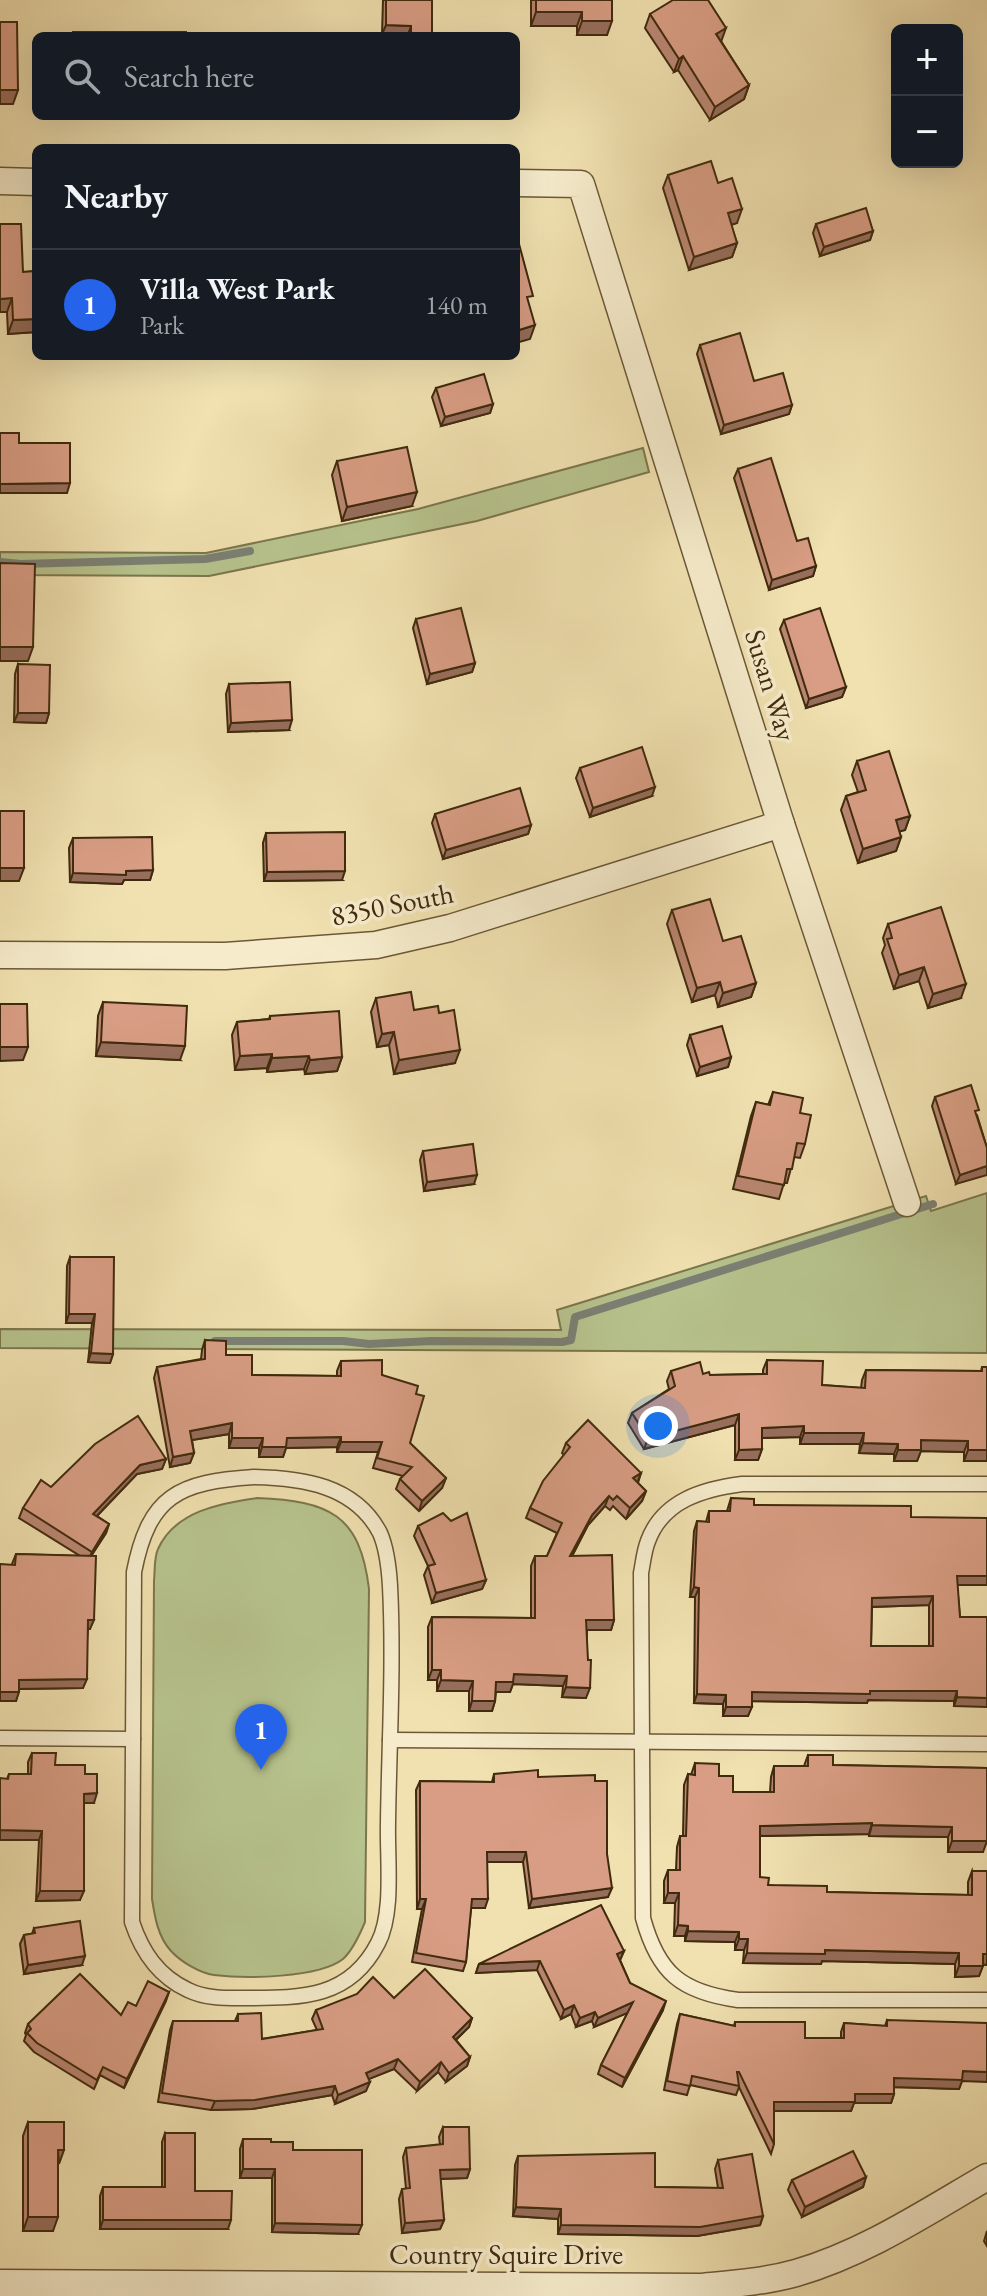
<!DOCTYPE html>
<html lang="en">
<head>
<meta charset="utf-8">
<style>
	:root { --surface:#171b24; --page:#20242c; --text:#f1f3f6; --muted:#9ea1a6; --line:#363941; --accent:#2563eb }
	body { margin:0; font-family:"EB Garamond",serif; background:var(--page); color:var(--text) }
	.controls { position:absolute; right:24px; top:24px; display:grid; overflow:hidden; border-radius:12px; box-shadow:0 8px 32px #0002 }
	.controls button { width:72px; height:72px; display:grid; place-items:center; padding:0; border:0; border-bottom:2px solid var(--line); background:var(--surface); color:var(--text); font:40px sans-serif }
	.you { position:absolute; left:658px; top:1426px; width:28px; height:28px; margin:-20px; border:6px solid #fff; border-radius:50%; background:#1a73e8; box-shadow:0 0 0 12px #1a73e833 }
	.badge { display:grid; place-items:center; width:52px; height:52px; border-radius:50%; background:var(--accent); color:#fff; font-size:26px; font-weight:700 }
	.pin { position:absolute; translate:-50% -66px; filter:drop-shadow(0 2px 4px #0008) }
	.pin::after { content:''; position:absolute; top:42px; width:28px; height:24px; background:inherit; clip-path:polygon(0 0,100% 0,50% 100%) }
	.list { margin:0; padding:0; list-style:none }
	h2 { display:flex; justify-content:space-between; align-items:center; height:104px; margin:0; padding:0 32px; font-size:34px }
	h2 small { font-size:26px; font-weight:400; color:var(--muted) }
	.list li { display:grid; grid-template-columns:52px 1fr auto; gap:24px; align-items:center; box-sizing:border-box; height:112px; padding:0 32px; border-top:2px solid var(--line) }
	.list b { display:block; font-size:30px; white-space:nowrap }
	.list p { margin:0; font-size:26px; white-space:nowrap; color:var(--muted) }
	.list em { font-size:26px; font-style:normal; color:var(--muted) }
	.icon { flex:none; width:44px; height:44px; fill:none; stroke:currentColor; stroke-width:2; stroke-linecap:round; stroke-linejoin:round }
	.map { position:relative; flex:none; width:987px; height:2296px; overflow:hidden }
	.search { position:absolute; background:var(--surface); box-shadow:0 8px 32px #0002; left:32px; top:32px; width:488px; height:88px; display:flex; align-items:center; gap:20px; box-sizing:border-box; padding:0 28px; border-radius:12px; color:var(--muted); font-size:30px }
	.panel { position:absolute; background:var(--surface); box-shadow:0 8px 32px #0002; left:32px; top:144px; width:488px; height:216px; border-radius:12px }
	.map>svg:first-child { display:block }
	.green { fill:#b7c38d; stroke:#7c764d; stroke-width:2 }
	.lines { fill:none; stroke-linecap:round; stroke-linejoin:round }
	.stream { stroke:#7b8074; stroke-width:8 }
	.lane-casing { stroke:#6c5836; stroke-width:17 }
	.street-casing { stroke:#6c5836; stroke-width:29 }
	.lane { stroke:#f6eccc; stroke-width:14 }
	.street { stroke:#f6eccc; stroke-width:26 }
	.wall { fill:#ba8772; stroke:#402a0d; stroke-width:2; fill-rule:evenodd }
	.shaded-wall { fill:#976e5c; stroke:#402a0d; stroke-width:2 }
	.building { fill:#d89d84; stroke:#402a0d; stroke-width:2; fill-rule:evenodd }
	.labels { text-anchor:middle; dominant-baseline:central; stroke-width:7; stroke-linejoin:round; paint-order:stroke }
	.street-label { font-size:28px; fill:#402a0d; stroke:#f6eccc }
</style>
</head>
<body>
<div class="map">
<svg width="987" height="2296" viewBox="0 0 987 2296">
	<rect width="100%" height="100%" fill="#f1e1b0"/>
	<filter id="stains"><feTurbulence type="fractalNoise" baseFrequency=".0025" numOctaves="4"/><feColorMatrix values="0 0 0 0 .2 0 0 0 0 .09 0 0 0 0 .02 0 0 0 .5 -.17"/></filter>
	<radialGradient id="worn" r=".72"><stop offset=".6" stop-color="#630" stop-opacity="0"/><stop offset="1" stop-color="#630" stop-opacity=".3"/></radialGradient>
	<!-- green -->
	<g class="green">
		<polygon points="643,448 649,472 477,521 209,576 0,575 0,552 206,553 418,509"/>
		<polygon points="987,1193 987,1353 0,1348 0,1329 561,1330 557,1310 926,1196 931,1211"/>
		<path d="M257,1498C329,1501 360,1514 369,1589L365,1922C360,1934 353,1950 343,1959C319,1978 245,1979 214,1975C200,1973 181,1962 171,1951C158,1937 155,1918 152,1899L154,1581C155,1571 154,1557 158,1549C175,1511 221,1503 257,1498Z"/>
	</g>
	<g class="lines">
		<!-- stream -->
		<g class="stream">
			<polyline points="0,562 21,564 205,559 250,551"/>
			<polyline points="215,1341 343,1341 369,1344 432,1341 562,1342 571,1340 575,1317 933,1204"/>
		</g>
		<!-- lane casing -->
		<g class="lane-casing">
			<g id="lane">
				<path d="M254,1477C302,1478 355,1485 380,1533C387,1549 389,1569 390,1586C394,1665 389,1745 388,1823C387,1858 394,1913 378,1943C350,1998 302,1998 248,1998C228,1998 206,1999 188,1990C158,1976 142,1952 132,1922L134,1572C149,1495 179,1482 254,1477Z"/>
				<path d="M987,1484H742C704,1489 663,1500 648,1541C644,1551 643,1563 641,1573L643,1918C658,1973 681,1992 738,2000H987"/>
				<polyline points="0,1738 133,1739"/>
				<polyline points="390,1740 987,1744"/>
			</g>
		</g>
		<!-- street casing -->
		<g class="street-casing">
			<g id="street">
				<polyline points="0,181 36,182"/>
				<polyline points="516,183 581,184 781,824 907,1203"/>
				<polyline points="0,955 225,956 376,945 450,928 781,824"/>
				<path d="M0,2283L699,2287C731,2284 764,2282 796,2273C865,2253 925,2213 987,2177"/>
			</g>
		</g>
		<!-- lane -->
		<use href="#lane" class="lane"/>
		<!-- street -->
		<use href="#street" class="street"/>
	</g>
	<!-- wall -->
	<g class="wall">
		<polygon points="383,0 432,0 432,36 382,34"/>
		<polygon points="531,0 612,0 607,35 577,35 577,26 531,26"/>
		<polygon points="650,14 721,41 749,85 744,99 710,120 678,70 674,72 645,28"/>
		<polygon points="668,175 718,183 737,223 731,225 737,243 732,257 689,270 663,188"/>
		<polygon points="0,224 23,272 36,271 36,332 8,334 7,312 0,312"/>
		<polygon points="816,224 873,231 870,240 820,256 813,233"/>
		<polygon points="700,345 792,405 789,414 721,434 697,354"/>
		<polygon points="436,388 493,404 490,413 441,426 432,397"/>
		<polygon points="337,461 412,506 342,521 332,475"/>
		<polygon points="738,469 816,566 813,576 769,590 734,478"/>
		<polygon points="416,619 475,663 472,672 427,684 413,628"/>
		<polygon points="784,620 846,687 842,697 806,708 780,629"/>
		<polygon points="18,664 49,713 46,723 14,722 15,674"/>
		<polygon points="229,684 289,730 228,732 226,694"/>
		<polygon points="857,761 910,816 905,830 899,831 901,837 896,851 858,863 841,810 846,796 858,792 852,775"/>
		<polygon points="580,768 652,796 590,817 576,778"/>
		<polygon points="435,814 531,825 528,834 443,859 432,823"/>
		<polygon points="266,833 342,880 264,881 263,843"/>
		<polygon points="73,838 153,870 150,880 124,880 122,884 70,882 69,848"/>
		<polygon points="672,910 723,941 756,983 751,997 718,1007 715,995 692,1002 667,924"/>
		<polygon points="888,924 961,998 928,1008 919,981 894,989 882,953 885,945 883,938"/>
		<polygon points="376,998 414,1010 439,1013 455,1063 394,1074 389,1045 377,1047 371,1012"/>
		<polygon points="103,1002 180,1060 96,1056 98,1016"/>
		<polygon points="270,1016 342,1057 337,1071 305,1074 304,1069 267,1072 267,1068 235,1070 232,1035 237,1022 269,1019"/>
		<polygon points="690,1035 731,1057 728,1067 697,1076 687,1045"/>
		<polygon points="773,1092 800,1113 805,1144 800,1158 794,1157 787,1183 784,1183 779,1199 733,1189 751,1116 756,1102 768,1105"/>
		<polygon points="935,1097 977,1115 987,1148 956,1184 932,1106"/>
		<polygon points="423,1151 474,1184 424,1191 420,1160"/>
		<polygon points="70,1257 113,1354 110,1363 88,1362 92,1323 66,1323 67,1266"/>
		<polygon points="205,1340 252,1375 337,1376 337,1371 341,1361 382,1375 416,1394 410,1443 446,1478 442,1488 419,1511 396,1489 400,1479 403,1476 373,1468 378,1452 337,1452 337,1447 286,1448 283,1457 259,1457 259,1448 229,1448 229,1434 192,1440 194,1453 190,1463 170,1467 154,1378 157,1367 201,1359 202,1350"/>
		<polygon points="767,1360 822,1385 861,1388 862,1380 866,1370 981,1371 982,1367 987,1461 964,1461 964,1452 921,1451 917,1461 894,1461 894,1454 859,1453 860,1444 800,1444 800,1437 762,1438 762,1449 758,1460 735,1460 735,1425 644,1449 628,1423 632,1413 669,1389 667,1381 671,1371 710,1375 763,1374 763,1370"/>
		<polygon points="566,1443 641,1473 638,1483 646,1491 642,1501 626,1519 613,1506 610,1510 605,1506 588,1525 572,1556 614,1620 611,1630 587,1630 586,1698 562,1697 563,1686 513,1684 510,1692 496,1692 495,1701 492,1711 469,1711 469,1691 437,1691 437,1680 428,1680 428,1627 432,1617 531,1618 531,1566 535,1556 547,1556 557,1533 526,1518 530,1508 564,1455 562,1453"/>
		<polygon points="166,1459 162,1469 137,1474 97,1516 109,1524 106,1533 91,1556 90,1629 88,1629 83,1688 19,1689 16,1701 0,1701 12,1564 16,1554 80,1556 19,1518 23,1508 51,1487"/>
		<path d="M731,1498L754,1505L911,1517L987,1585H957L960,1617H987L954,1706V1701L868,1700L867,1703L752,1701L748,1716H723V1704L694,1703L695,1597H690L694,1531L697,1521L706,1522L709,1511H727ZM929,1605V1646H871L872,1607Z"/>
		<polygon points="418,1526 486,1580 482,1589 432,1603 424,1575 428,1566 414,1536"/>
		<polygon points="32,1753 55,1765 85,1774 94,1803 84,1803 80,1900 36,1901 39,1840 7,1779 9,1774 28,1774 28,1762"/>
		<polygon points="808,1755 833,1765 987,1768 983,1852 948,1852 948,1837 869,1836 869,1834 760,1836 760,1877 768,1885 827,1892 968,1895 968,1882 972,1871 987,1965 983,1964 979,1976 955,1977 955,1964 822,1961 821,1964 743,1963 744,1950 735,1950 735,1942 685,1941 685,1936 674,1936 675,1903 664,1903 664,1881 668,1870 676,1870 677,1847 680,1836 683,1836 684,1785 688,1774 691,1775 695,1763 719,1776 733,1792 770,1792 771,1777 774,1766 804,1766"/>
		<polygon points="494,1774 595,1781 607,1854 608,1897 529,1908 523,1862 487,1862 485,1908 471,1908 466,1962 463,1971 412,1962 422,1909 417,1909 416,1790 420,1781 492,1782"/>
		<polygon points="34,1928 82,1965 24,1974 20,1944 24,1935 32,1934"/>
		<polygon points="624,1951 620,1960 630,1983 663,2010 622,2087 598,2074 601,2065 628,2012 594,2027 592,2021 576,2027 571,2014 561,2019 537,1970 476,1973 479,1964"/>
		<polygon points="169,1992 124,2088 100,2075 94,2089 34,2052 24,2041 26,2035 25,2033 28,2024 121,2015 136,2006"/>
		<polygon points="394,1998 472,2018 469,2027 456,2040 470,2057 467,2066 446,2082 438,2072 417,2091 394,2069 368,2079 366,2091 335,2104 332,2095 252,2109 211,2110 158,2102 170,2030 173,2021 235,2021 238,2014 262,2039 317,2030 312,2019 316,2010"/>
		<polygon points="680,2014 734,2026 735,2022 805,2038 841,2038 841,2032 844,2023 885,2026 887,2020 962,2081 959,2089 894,2087 894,2094 891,2103 854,2103 851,2111 774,2111 774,2144 771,2154 739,2087 736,2095 690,2085 687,2095 664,2090 677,2024"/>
		<polygon points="28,2122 58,2164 53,2231 23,2231 23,2136"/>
		<polygon points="443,2127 470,2169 467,2178 440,2179 444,2220 440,2229 402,2233 399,2199 402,2189 406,2189 403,2157 406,2148 440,2145 439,2137"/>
		<polygon points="165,2133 195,2191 228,2229 100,2229 100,2196 103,2187 162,2187 162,2142"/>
		<polygon points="243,2139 271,2142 358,2234 272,2232 272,2178 240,2178 240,2149"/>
		<polygon points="518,2156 655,2187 718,2188 715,2169 718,2160 763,2216 760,2225 697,2236 558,2234 558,2219 513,2216 515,2165"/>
		<polygon points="866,2177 863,2187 802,2217 788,2190 792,2180"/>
		<polygon points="987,2231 987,2246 984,2241"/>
	</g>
	<!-- shaded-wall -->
	<g class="shaded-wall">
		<polygon points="536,12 582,12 577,26 531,26"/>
		<polygon points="582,21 612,21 607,35 577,35"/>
		<polygon points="386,25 411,26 408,35 382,34"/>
		<polygon points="726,28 721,42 716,34"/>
		<polygon points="683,56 678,70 674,72 679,59"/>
		<polygon points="749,85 744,99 710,120 715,107"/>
		<polygon points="0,90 18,90 13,104 0,104"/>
		<polygon points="742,209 737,223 723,227 728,213"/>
		<polygon points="873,231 870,240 820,256 824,247"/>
		<polygon points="737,243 732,257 689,270 694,257"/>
		<polygon points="12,298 7,312 0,312 0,299"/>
		<polygon points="36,319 36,332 8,334 13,320"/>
		<polygon points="535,325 530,339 516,343 516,331"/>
		<polygon points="493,404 490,413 441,426 445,417"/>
		<polygon points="792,405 789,414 721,434 724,425"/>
		<polygon points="70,483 67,493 0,493 0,484"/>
		<polygon points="417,492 412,506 342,521 347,507"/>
		<polygon points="816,566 813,576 769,590 772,580"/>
		<polygon points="0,647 33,647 28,661 0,661"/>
		<polygon points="475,663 472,672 427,684 430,674"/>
		<polygon points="846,687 842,697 806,708 809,699"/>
		<polygon points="18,713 49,713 46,723 14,722"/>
		<polygon points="292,720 289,730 228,732 231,723"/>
		<polygon points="655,787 652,796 590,817 593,808"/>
		<polygon points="910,816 905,830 891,834 896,820"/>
		<polygon points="531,825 528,834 443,859 446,850"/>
		<polygon points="901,837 896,851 858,863 863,849"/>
		<polygon points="0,868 24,868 19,881 0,881"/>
		<polygon points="153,870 150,880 124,880 122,884 70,882 73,873"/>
		<polygon points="345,871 342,880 264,881 267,872"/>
		<polygon points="924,967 919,981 894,989 899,975"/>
		<polygon points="720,982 715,995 692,1002 697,988"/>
		<polygon points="756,983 751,997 718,1007 723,993"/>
		<polygon points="966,984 961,998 928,1008 933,994"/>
		<polygon points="394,1032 389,1045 377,1047 382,1034"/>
		<polygon points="101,1042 185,1046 180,1060 96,1056"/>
		<polygon points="0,1047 28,1047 23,1060 0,1061"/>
		<polygon points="460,1050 455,1063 394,1074 399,1060"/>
		<polygon points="272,1054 267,1068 235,1070 240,1056"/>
		<polygon points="309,1056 304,1069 267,1072 272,1058"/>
		<polygon points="342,1057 337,1071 305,1074 310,1060"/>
		<polygon points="731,1057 728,1067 697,1076 700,1067"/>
		<polygon points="987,1166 987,1175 956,1184 960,1175"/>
		<polygon points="477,1175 474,1184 424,1191 427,1182"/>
		<polygon points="69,1314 95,1314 92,1323 66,1323"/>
		<polygon points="91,1353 113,1354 110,1363 88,1362"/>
		<polygon points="739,1414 735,1425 644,1449 648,1438"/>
		<polygon points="232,1423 229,1434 186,1441 190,1431"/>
		<polygon points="804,1426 800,1437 758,1438 762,1428"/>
		<polygon points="804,1433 864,1433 860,1444 800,1444"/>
		<polygon points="341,1437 337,1447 286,1448 283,1457 259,1457 262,1447 287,1438"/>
		<polygon points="232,1438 263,1438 259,1448 229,1448"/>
		<polygon points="921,1440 968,1441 964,1452 921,1451 917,1461 894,1461 898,1450"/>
		<polygon points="341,1442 382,1442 378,1452 337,1452"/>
		<polygon points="863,1443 898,1444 894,1454 859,1453"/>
		<polygon points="762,1449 758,1460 735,1460 739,1450"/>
		<polygon points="968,1450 987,1450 987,1461 964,1461"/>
		<polygon points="194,1453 190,1463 170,1467 173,1457"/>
		<polygon points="166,1459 162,1469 137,1474 90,1523 93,1514 140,1465"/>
		<polygon points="641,1473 637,1483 633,1478"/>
		<polygon points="446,1478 442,1488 419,1511 422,1501"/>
		<polygon points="646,1491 642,1501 626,1519 630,1508"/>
		<polygon points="609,1496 605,1506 588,1525 567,1566 570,1556 592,1515"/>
		<polygon points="109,1524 106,1533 88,1561 92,1552"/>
		<polygon points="957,1576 987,1576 987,1585 953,1585"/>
		<polygon points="486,1580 482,1589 432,1603 436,1593"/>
		<polygon points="694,1587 699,1588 695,1597 690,1597"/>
		<polygon points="933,1596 929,1605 869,1607 872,1598"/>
		<polygon points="88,1620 94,1620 90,1629 85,1629"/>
		<polygon points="586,1620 614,1620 611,1630 583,1630"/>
		<polygon points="432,1670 441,1670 437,1680 428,1680"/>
		<polygon points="514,1674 567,1676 563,1686 513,1684 510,1692 492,1692 496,1682"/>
		<polygon points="87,1679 83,1688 16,1689 19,1680"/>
		<polygon points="441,1680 473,1681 469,1691 437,1691"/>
		<polygon points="566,1687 590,1688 586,1698 562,1697"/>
		<polygon points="870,1691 957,1691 954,1701 868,1700 867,1703 749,1701 752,1692"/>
		<polygon points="0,1692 19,1692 16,1701 0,1701"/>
		<polygon points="697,1694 726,1695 723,1704 694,1703"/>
		<polygon points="957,1697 987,1698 987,1707 954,1706"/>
		<polygon points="472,1701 495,1701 492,1711 469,1711"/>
		<polygon points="726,1707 752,1707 748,1716 723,1716"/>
		<polygon points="97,1793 94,1803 81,1803 84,1794"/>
		<polygon points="872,1823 869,1834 757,1836 760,1826"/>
		<polygon points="872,1825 952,1827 948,1837 869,1836"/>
		<polygon points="0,1830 42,1831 39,1840 0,1840"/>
		<polygon points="952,1841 987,1841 983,1852 948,1852"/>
		<polygon points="487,1852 526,1852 523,1862 484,1862"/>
		<polygon points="612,1888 608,1897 529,1908 532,1899"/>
		<polygon points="40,1891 84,1891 80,1900 36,1901"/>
		<polygon points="668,1893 679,1893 675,1903 664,1903"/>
		<polygon points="420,1899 426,1899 422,1909 417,1909"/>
		<polygon points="472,1899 488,1899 485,1908 469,1908"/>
		<polygon points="678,1925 688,1926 685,1936 674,1936"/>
		<polygon points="688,1931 739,1932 735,1942 685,1941"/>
		<polygon points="739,1939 748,1939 744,1950 735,1950"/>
		<polygon points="825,1950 959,1953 955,1964 822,1961 821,1964 743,1963 747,1953"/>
		<polygon points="624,1951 620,1960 614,1963 617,1954"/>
		<polygon points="983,1954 987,1954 987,1965 979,1964"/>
		<polygon points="85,1956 82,1965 24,1974 28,1965"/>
		<polygon points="540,1961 537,1970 476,1973 479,1964"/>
		<polygon points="959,1966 983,1966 979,1976 955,1977"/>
		<polygon points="169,1992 166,2001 124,2088 127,2079"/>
		<polygon points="666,2001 663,2010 622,2087 625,2078"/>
		<polygon points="633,2002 630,2012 594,2027 598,2018"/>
		<polygon points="574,2005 571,2014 561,2019 564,2010"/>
		<polygon points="595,2012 592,2021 576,2027 580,2018"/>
		<polygon points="472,2018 469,2027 449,2046 453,2037"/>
		<polygon points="470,2057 467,2066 446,2082 449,2073"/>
		<polygon points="398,2059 394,2069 362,2082 366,2073"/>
		<polygon points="441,2062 438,2072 417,2091 420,2082"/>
		<polygon points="963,2071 987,2072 987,2082 962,2081 959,2089 891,2087 894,2078"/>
		<polygon points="370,2082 366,2091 335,2104 338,2095"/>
		<polygon points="335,2086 332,2095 252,2109 211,2110 215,2101"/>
		<polygon points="855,2094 894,2094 891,2103 854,2103 851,2111 771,2111 774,2102"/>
		<polygon points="58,2150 64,2150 59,2164"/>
		<polygon points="243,2169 275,2169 272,2178 240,2178"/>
		<polygon points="470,2169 467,2178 436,2179 440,2170"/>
		<polygon points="866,2177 863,2187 802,2217 805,2207"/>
		<polygon points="516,2207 561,2209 558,2219 513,2216"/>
		<polygon points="763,2216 760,2225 697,2236 558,2234 561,2225"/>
		<polygon points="28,2217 58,2217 53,2231 23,2231"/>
		<polygon points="103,2220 231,2220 228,2229 100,2229"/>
		<polygon points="444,2220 440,2229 402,2233 405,2223"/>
		<polygon points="275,2223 362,2225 358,2234 272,2232"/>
	</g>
	<!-- building -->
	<g class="building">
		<polygon points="386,0 432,0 432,36 411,36 411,26 386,25"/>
		<polygon points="536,0 612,0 612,21 582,21 582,12 536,12"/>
		<polygon points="673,0 708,0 726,28 716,34 749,85 715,107 683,56 679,59 650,14"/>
		<polygon points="0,22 17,22 18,90 0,90"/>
		<rect x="73" y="32" width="113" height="4"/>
		<polygon points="711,161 718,183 732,178 742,209 728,213 737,243 694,257 668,175"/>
		<polygon points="866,208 873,231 824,247 816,224"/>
		<polygon points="0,224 21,224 23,272 36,271 36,319 13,320 12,298 0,299"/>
		<polygon points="516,244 519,244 533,296 527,297 535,325 516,331"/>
		<polygon points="740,333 754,381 783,373 792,405 724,425 700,345"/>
		<polygon points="484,374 493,404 445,417 436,388"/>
		<polygon points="0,433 19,433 19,443 70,443 70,483 0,484"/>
		<polygon points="407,447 417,492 347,507 337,461"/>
		<polygon points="771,458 797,541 808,538 816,566 772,580 738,469"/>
		<polygon points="0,563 35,564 33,647 0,647"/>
		<polygon points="461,608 475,663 430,674 416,619"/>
		<polygon points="820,608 846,687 809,699 784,620"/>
		<polygon points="18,664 50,665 49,713 18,713"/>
		<polygon points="290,682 292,720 231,723 229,684"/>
		<polygon points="642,747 655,787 593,808 580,768"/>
		<polygon points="889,751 910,816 896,820 901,837 863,849 846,796 866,790 857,761"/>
		<polygon points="520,788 531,825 446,850 435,814"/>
		<rect x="0" y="811" width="24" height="57"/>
		<polygon points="345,832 345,871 267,872 266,833"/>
		<polygon points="152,837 153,870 126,871 126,875 73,873 73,838"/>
		<polygon points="710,899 723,941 741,936 756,983 723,993 720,982 697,988 672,910"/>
		<polygon points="941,907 966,984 933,994 924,967 899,975 887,939 892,938 888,924"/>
		<polygon points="411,992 414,1010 438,1006 439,1013 454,1010 460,1050 399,1060 394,1032 382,1034 376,998"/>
		<polygon points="103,1002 187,1006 185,1046 101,1042"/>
		<polygon points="0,1004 27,1004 28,1047 0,1047"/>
		<polygon points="339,1011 342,1057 310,1060 309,1056 272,1058 272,1054 240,1056 237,1022 270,1019 270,1016"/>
		<polygon points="722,1026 731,1057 700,1067 690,1035"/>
		<polygon points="971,1085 979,1110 975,1111 987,1148 987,1166 960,1175 935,1097"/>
		<polygon points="773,1092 803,1098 800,1113 811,1115 805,1144 797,1143 792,1169 787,1169 784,1185 738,1176 756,1102 770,1105"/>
		<polygon points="473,1144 477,1175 427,1182 423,1151"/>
		<polygon points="70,1257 114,1257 113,1354 91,1353 95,1314 69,1314"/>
		<polygon points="205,1340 226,1341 226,1355 252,1355 252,1375 341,1376 341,1361 382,1360 382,1375 418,1386 416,1394 424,1396 410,1443 446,1478 422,1501 400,1479 412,1467 377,1458 382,1442 341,1442 341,1437 287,1438 286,1447 262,1447 263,1438 232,1438 232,1423 190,1431 194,1453 173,1457 157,1367 205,1359"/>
		<polygon points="767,1360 823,1361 822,1385 865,1388 866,1370 982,1371 982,1367 987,1367 987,1450 968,1450 968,1441 921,1440 921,1450 898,1450 898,1444 863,1443 864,1433 804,1433 804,1426 762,1428 762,1449 739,1450 739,1414 648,1438 632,1413 675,1386 671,1371 700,1362 703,1374 709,1372 710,1375 767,1374"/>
		<polygon points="138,1416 166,1459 140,1465 93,1514 109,1524 92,1552 23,1508 41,1480 51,1487 95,1444"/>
		<polygon points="588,1420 641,1473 633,1478 646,1491 630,1508 617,1496 613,1500 609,1496 592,1515 570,1556 612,1555 614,1620 586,1620 588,1660 591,1660 590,1688 566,1687 567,1676 514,1674 513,1682 496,1682 495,1701 472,1701 473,1681 441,1680 441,1670 432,1670 432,1617 535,1618 535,1556 547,1556 562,1523 530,1508 543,1481 570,1447 566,1443"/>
		<path d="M731,1498L754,1499V1505L911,1506V1517L987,1518V1576H957L960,1617H987V1698L957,1697V1691H870V1694L752,1692V1707H726V1695L697,1694L699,1588L694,1587L697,1521L709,1522V1511H730ZM933,1596V1646H871L872,1598Z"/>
		<polygon points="443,1513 451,1521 467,1513 486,1580 436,1593 428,1566 435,1564 418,1526"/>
		<polygon points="16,1554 96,1556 94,1620 88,1620 87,1679 19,1680 19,1692 0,1692 0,1564 15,1565"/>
		<polygon points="32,1753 56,1753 55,1765 85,1765 85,1774 97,1774 97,1793 84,1794 84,1891 40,1891 42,1831 0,1830 0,1778 8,1779 9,1774 31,1774"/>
		<polygon points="808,1755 833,1755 833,1765 987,1768 987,1841 952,1841 952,1827 872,1825 872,1823 760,1826 760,1877 769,1878 768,1885 827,1886 827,1892 972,1895 972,1871 987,1871 987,1954 983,1954 983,1966 959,1966 959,1953 825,1950 825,1954 747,1953 748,1939 739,1939 739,1932 688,1931 688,1926 678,1925 679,1893 668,1893 668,1870 680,1870 680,1836 686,1836 688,1774 695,1775 695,1763 719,1764 719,1776 733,1776 733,1792 774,1792 774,1766 808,1766"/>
		<polygon points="538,1770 538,1777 595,1775 595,1781 607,1781 607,1854 612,1888 532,1899 526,1852 487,1852 488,1899 472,1899 466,1962 416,1953 426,1899 420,1899 420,1781 494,1782 494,1774"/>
		<polygon points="601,1905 624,1951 617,1954 630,1983 666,2001 625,2078 601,2065 633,2002 598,2018 595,2012 580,2018 574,2005 564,2010 540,1961 479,1964"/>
		<polygon points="80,1921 85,1956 28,1965 24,1935 35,1933 34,1928"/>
		<polygon points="425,1969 472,2018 453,2037 470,2057 449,2073 441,2062 420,2082 398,2059 366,2073 370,2082 338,2095 335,2086 255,2100 215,2101 162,2093 173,2021 238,2021 238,2014 261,2013 262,2039 323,2029 316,2010 357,1994 373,1977 394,1998"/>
		<polygon points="80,1974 121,2015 128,2002 136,2006 148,1981 169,1992 127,2079 103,2067 97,2080 37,2043 27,2033 31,2029 28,2024"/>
		<polygon points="680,2014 735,2026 735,2022 805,2022 805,2038 844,2038 844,2023 887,2026 887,2020 987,2023 987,2072 963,2071 962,2080 894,2078 894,2094 855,2094 855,2102 774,2102 774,2144 739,2072 737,2072 739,2086 692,2076 690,2086 667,2081"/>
		<polygon points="28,2122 64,2122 64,2150 58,2150 58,2217 28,2217"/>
		<polygon points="443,2127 469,2127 470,2169 440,2170 444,2220 405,2223 402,2189 410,2188 406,2148 443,2144"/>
		<polygon points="165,2133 195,2133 195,2191 232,2191 231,2220 103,2220 103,2187 165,2187"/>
		<polygon points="243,2139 271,2139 271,2142 293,2142 293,2150 362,2150 362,2225 275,2223 275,2169 243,2169"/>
		<polygon points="853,2151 866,2177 805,2207 792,2180"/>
		<polygon points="655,2153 655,2187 723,2188 718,2160 752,2154 763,2216 700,2227 561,2225 561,2209 516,2207 518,2156"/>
	</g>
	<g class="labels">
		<!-- street labels -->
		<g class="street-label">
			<text transform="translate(771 685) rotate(73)">Susan Way</text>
			<text transform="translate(392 904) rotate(-11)">8350 South</text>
			<text x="506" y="2254">Country Squire Drive</text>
		</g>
	</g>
	<rect width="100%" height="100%" filter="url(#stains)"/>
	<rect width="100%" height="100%" fill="url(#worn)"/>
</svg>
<div class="controls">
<button>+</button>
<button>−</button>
</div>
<div class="you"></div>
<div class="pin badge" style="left:261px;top:1770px">1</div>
<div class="search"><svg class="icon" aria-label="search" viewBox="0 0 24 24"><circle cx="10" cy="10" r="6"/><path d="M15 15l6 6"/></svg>Search here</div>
<section class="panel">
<h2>Nearby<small></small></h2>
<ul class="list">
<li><span class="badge">1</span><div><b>Villa West Park</b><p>Park</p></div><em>140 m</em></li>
</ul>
</section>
</div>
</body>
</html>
